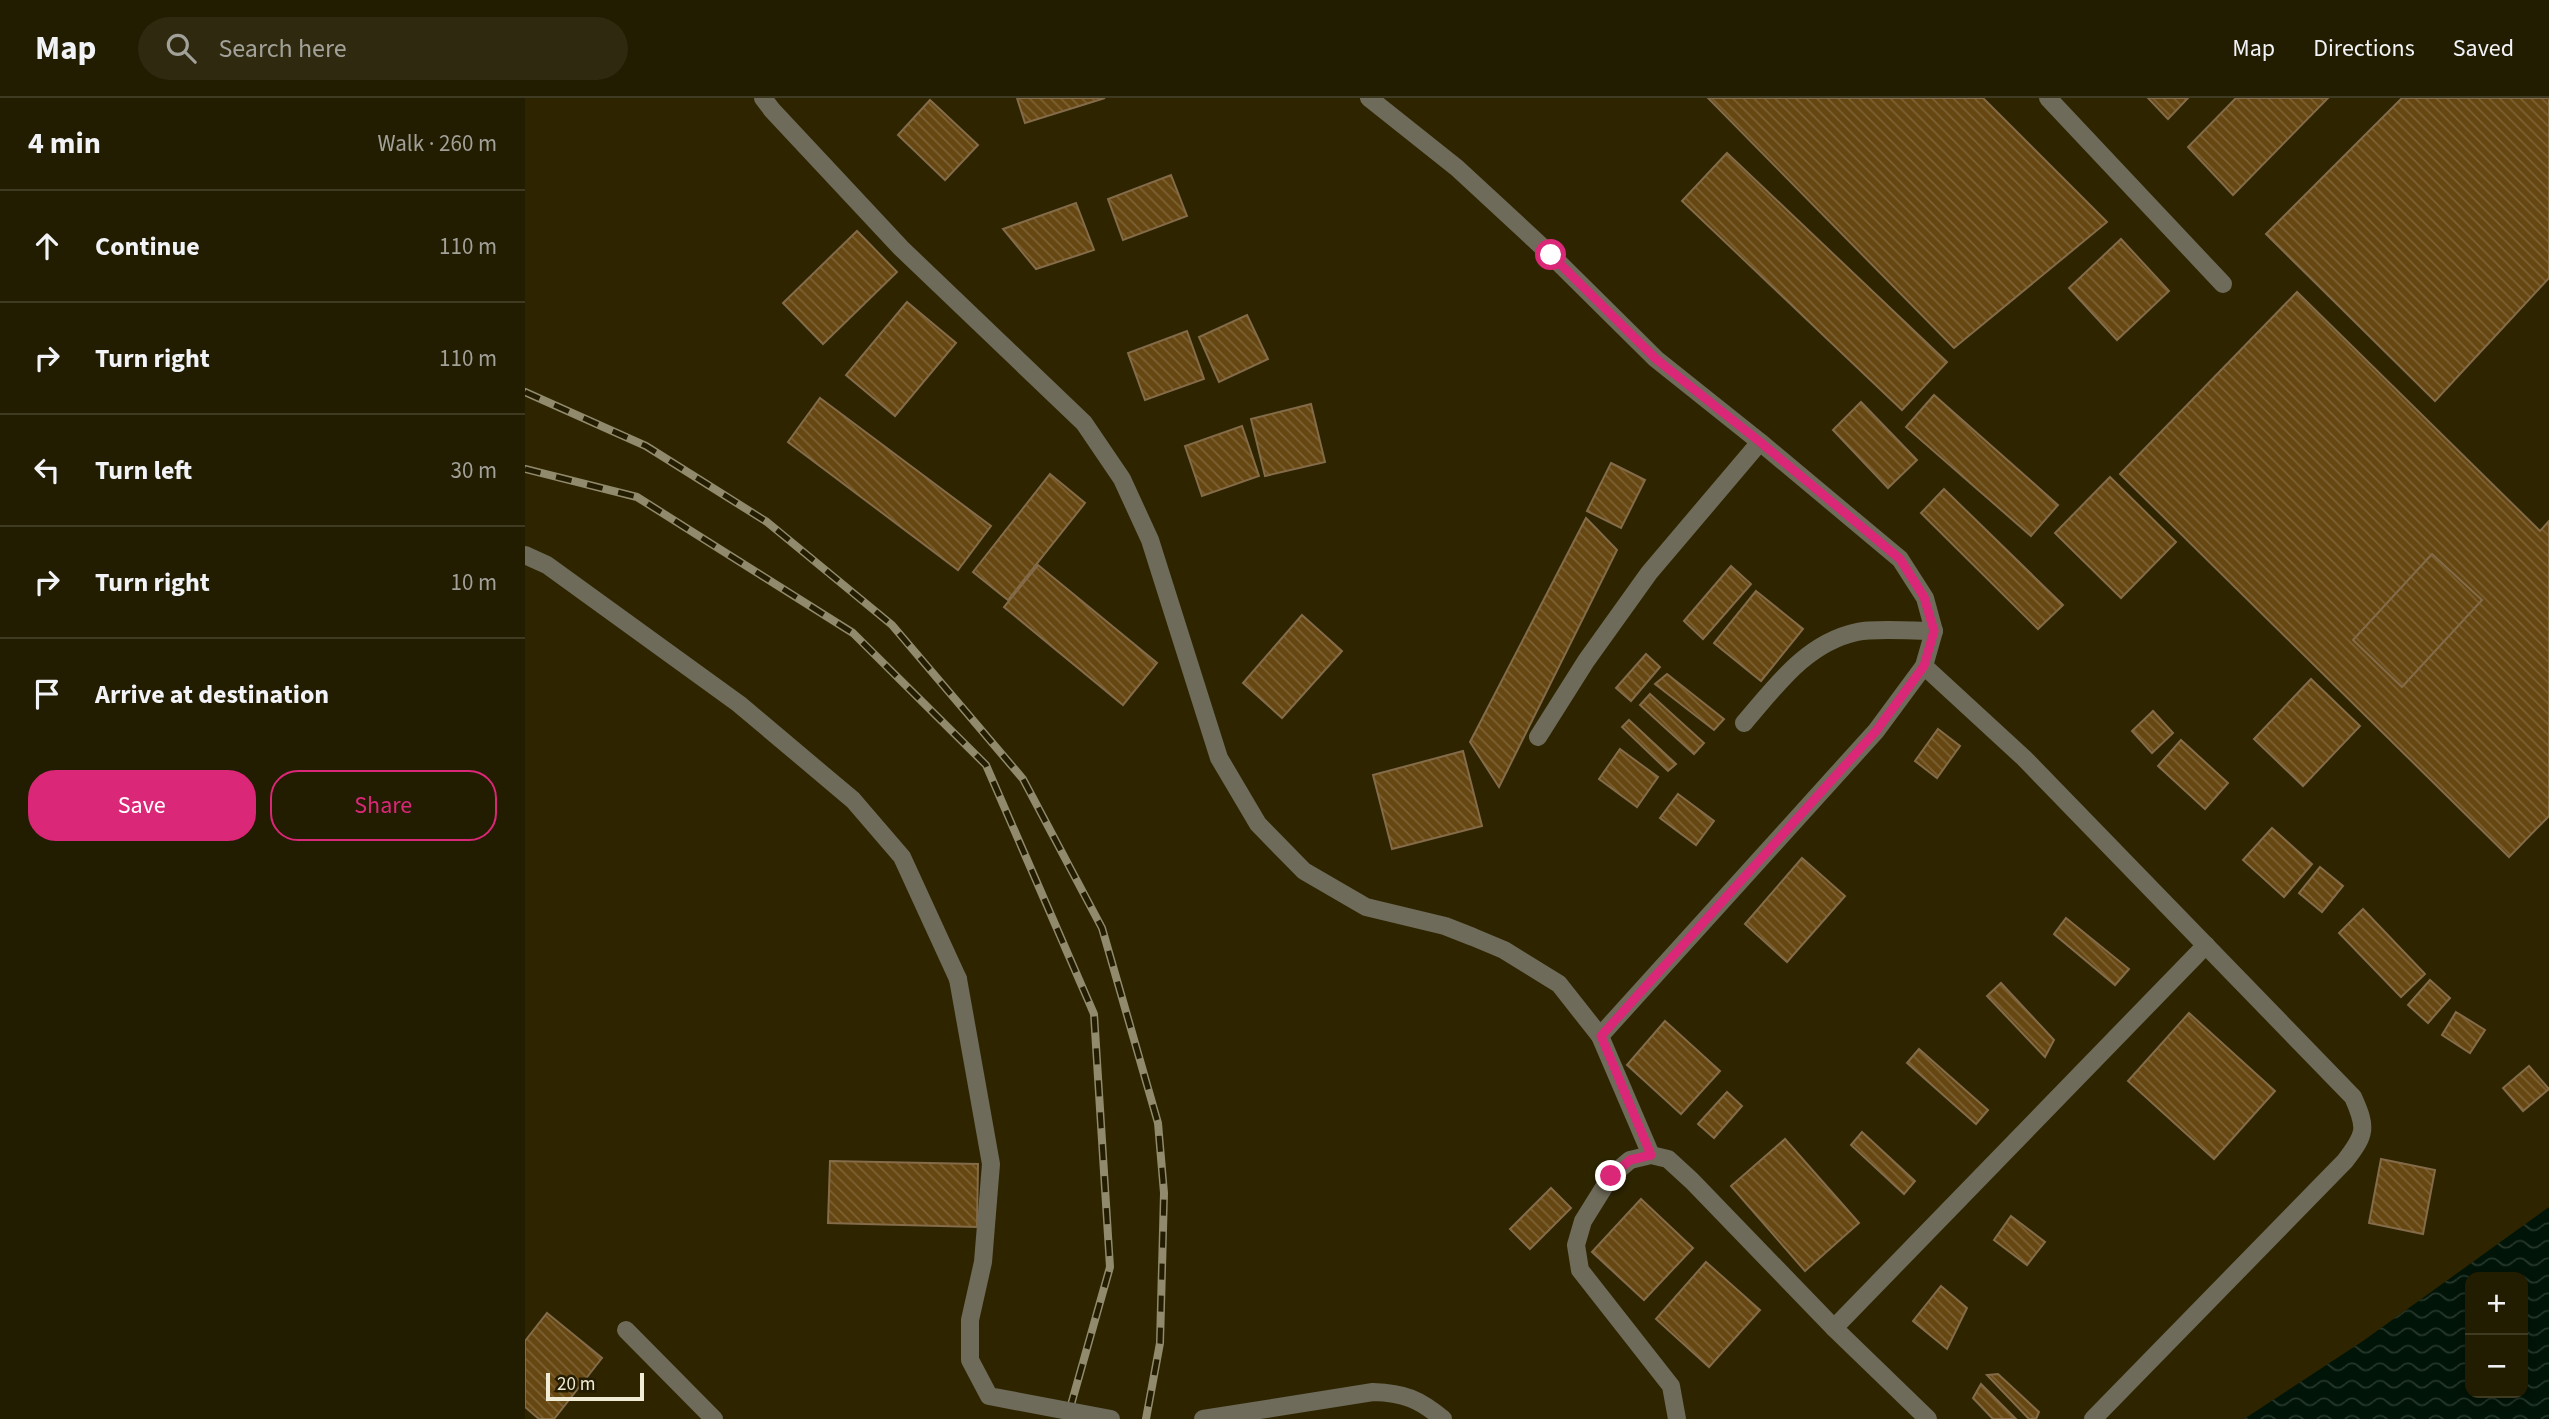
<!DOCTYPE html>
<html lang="en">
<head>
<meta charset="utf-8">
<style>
	:root { --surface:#221c00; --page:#2e290f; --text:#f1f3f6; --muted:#a2a199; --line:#3f3a22; --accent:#db2777 }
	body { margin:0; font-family:"Source Sans 3",sans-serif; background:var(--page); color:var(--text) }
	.controls { position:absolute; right:21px; bottom:21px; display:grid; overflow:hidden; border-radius:14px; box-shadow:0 4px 10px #0003 }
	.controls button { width:63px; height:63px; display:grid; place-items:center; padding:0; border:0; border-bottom:2px solid var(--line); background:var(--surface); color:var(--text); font:35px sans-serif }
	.scale { position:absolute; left:21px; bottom:18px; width:98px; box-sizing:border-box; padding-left:7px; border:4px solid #f1ecd6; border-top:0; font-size:19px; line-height:24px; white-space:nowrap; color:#f1ecd6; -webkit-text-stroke:5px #231c00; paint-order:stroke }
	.stop { position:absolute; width:21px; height:21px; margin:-16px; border:5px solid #db2777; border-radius:50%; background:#fff }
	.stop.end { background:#db2777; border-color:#fff; box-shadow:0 2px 7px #0008 }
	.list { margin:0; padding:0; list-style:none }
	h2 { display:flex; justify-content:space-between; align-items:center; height:91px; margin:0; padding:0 28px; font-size:30px }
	h2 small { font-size:23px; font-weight:400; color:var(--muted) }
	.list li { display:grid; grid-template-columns:46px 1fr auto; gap:21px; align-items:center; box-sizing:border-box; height:112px; padding:0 28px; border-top:2px solid var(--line) }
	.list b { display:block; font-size:26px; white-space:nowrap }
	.list em { font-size:23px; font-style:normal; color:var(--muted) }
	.actions { display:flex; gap:14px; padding:21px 28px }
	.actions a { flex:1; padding:16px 0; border:2px solid var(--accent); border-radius:28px; text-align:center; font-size:24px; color:var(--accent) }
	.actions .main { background:var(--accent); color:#fff }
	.icon { flex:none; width:38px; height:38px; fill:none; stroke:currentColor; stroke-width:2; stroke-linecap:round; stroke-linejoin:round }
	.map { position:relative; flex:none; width:2024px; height:1321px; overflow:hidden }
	header { display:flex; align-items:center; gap:42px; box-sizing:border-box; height:98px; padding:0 35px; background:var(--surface); border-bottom:2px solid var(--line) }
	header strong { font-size:33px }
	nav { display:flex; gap:38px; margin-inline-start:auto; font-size:24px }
	.search { width:490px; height:63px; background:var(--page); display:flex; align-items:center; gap:18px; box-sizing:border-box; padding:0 24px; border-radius:38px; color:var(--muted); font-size:26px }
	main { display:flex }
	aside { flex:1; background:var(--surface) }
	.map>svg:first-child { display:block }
	.water { fill:url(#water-waves); fill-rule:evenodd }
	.building { fill:url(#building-back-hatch); stroke:#846b49; stroke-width:2 }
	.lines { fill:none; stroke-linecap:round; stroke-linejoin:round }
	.minor { stroke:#6f6b5a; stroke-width:18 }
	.rail-casing { stroke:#918a6d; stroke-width:8 }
	.rail { stroke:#231c00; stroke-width:5; stroke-dasharray:16; stroke-linecap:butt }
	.minor-bridge { stroke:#6f6b5a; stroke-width:18 }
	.route { stroke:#db2777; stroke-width:9 }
</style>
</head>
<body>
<header>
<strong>Map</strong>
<div class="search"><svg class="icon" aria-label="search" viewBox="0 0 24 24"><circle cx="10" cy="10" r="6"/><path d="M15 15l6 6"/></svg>Search here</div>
<nav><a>Map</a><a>Directions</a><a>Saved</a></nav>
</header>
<main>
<aside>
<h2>4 min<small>Walk · 260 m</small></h2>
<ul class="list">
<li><svg class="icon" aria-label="ahead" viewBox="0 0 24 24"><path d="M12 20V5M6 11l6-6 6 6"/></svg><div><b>Continue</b></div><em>110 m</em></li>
<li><svg class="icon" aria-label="right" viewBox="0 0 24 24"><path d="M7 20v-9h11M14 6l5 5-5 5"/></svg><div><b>Turn right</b></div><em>110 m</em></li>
<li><svg class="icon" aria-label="left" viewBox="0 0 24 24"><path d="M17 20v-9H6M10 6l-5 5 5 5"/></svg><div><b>Turn left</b></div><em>30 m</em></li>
<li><svg class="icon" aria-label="right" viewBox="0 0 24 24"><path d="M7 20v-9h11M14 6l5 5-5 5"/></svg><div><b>Turn right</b></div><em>10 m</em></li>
<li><svg class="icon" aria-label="arrive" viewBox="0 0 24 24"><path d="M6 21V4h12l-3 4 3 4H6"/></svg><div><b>Arrive at destination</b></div></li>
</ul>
<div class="actions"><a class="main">Save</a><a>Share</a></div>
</aside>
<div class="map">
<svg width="2024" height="1321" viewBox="0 0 2024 1321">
	<defs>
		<pattern id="water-waves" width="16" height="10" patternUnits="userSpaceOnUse" patternTransform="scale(1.75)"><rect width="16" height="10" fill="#001407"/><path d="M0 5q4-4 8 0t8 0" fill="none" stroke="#26362a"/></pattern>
		<pattern id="building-back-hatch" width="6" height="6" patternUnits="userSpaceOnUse" patternTransform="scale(1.75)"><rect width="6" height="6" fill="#664712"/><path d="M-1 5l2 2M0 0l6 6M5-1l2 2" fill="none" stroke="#7c6234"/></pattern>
	</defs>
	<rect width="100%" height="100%" fill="#2e2500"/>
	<!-- water -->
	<path class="water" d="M2024,1109V1321H1719L1838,1243ZM1945,1179H1998V1295H1945Z"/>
	<!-- building -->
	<g class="building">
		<polygon points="492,0 580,0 500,25"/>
		<polygon points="1183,0 1458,0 1582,124 1429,250"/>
		<polygon points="1623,0 1663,0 1643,21"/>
		<polygon points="1711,0 1803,0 1708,97 1663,49"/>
		<polygon points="1877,0 2024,0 2024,180 1910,303 1741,136"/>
		<polygon points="405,2 453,47 420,82 373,37"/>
		<polygon points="1202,55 1422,264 1377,312 1157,103"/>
		<polygon points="646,77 662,118 598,142 583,101"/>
		<polygon points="551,105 569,152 511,171 478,131"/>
		<polygon points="332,133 372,174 298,246 258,205"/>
		<polygon points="1596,141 1644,193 1592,242 1544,190"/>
		<polygon points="1772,194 2015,433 2024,423 2024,718 1984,759 1595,376"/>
		<polygon points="382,204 431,245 370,318 321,277"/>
		<polygon points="722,217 743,261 694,284 674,239"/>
		<polygon points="662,233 679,281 620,302 603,255"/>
		<polygon points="1409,297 1533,407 1506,438 1381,329"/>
		<polygon points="295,300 466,428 433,472 263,344"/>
		<polygon points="1336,304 1392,362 1363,390 1308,332"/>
		<polygon points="786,306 800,364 740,378 726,321"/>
		<polygon points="717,328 734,378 677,398 660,348"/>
		<polygon points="1086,365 1120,382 1096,430 1062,413"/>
		<polygon points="525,376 560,405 483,502 448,474"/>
		<polygon points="1585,379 1651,444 1596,500 1530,435"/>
		<polygon points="1419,391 1538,507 1513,531 1396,415"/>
		<polygon points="1061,420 1092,452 974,689 945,644"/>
		<polygon points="1907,456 1957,502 1877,589 1828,542"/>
		<polygon points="513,467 632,565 598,607 479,509"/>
		<polygon points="1206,468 1226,486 1178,541 1159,523"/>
		<polygon points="1231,493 1278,531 1236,583 1189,545"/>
		<polygon points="777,517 817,553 757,620 718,585"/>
		<polygon points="1121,556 1135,569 1106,603 1091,590"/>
		<polygon points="1142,576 1199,621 1189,632 1130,586"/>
		<polygon points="1786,581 1835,628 1778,688 1729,641"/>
		<polygon points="1125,596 1179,645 1169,656 1115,607"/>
		<polygon points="1628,613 1648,635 1627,655 1607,633"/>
		<polygon points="1104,622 1151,666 1143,673 1097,629"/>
		<polygon points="1413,631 1435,648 1412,680 1390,663"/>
		<polygon points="1656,642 1703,685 1680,711 1633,668"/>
		<polygon points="1095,651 1133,679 1112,709 1074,681"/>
		<polygon points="938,653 957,728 867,751 848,677"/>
		<polygon points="1153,696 1189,723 1171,747 1135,720"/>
		<polygon points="1747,730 1787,766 1759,799 1718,762"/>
		<polygon points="1277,760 1320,798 1262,864 1220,826"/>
		<polygon points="1795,769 1818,788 1797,814 1774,795"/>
		<polygon points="1838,811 1900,876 1876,899 1814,835"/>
		<polygon points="1541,820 1604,871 1590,887 1529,836"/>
		<polygon points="1905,882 1925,900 1903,925 1883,907"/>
		<polygon points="1476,885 1529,942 1520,959 1462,898"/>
		<polygon points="1931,914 1960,932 1945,955 1917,937"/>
		<polygon points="1664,915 1750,993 1689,1061 1603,983"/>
		<polygon points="1140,923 1195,973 1156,1016 1102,967"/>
		<polygon points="1394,951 1463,1012 1451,1026 1382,965"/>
		<polygon points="2004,968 2024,991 1998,1013 1978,990"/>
		<polygon points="1202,994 1217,1008 1189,1040 1173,1026"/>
		<polygon points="1337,1034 1390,1083 1379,1096 1326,1047"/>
		<polygon points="1260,1041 1334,1125 1280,1173 1206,1088"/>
		<polygon points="1856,1061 1910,1072 1898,1136 1844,1125"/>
		<polygon points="305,1063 453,1066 452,1129 303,1125"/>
		<polygon points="1026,1090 1046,1110 1005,1151 985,1131"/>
		<polygon points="1116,1101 1168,1150 1119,1202 1067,1154"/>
		<polygon points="1486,1118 1520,1144 1502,1167 1469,1142"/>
		<polygon points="1181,1164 1235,1212 1184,1269 1131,1221"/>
		<polygon points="1416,1188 1442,1210 1422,1251 1388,1223"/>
		<polygon points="22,1215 77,1260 29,1321 14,1321 0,1309 0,1243"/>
		<polygon points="1473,1276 1514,1314 1511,1321 1504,1321 1462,1277"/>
		<polygon points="1456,1286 1491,1321 1468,1321 1448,1300"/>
	</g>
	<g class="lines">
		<!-- minor -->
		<g class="minor">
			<polyline points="238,0 247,12 376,150 559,325 597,381 625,442 694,660 733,726 779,773 841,809 920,828 948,839 979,852 1034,886 1075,938 1351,633 1399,568 1409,533 1400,500 1375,461 1235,344 1131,261 1026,157 932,70 844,0"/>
			<polyline points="1523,0 1698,186"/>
			<polyline points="0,457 22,467 214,606 328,702 377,759 433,881"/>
			<path d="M1399,568L1499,660L1828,999C1842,1030 1841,1036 1820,1063L1568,1321"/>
			<path d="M1219,625C1251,588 1281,545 1332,534C1349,530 1389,533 1409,533"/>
			<polyline points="1013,639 1061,563 1124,475 1235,344"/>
			<polyline points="1075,938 1126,1057"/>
			<polyline points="1309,1230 1681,847"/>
			<polyline points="101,1232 189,1321"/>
			<path d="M678,1321L848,1294C879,1295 894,1301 918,1321"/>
			<polyline points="1152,1321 1146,1288 1055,1172 1051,1147 1058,1123 1086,1078 1105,1062 1126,1057 1143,1061 1167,1083 1309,1230 1403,1321"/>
		</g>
		<!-- rail casing -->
		<g class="rail-casing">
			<g id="rail">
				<polyline points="0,294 121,348 242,424 367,527 498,681 577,830 633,1025 639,1095 635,1245 621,1321"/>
				<polyline points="0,371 112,399 328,535 461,667 569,916 585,1169 542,1321"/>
			</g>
		</g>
		<!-- rail -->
		<use href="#rail" class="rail"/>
		<!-- minor-bridge -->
		<polyline class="minor-bridge" points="433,881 466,1066 458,1164 445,1222 445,1262 464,1298 586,1321"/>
	</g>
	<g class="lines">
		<!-- route -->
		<polyline class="route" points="1026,157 1131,261 1235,344 1375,461 1399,499 1409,533 1399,568 1351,633 1076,938 1126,1057 1105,1062 1086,1078"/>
	</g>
</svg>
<div class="controls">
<button>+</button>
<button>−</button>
</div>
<div class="scale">20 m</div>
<div class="stop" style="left:1026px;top:157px"></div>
<div class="stop end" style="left:1086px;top:1078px"></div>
</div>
</main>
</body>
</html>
